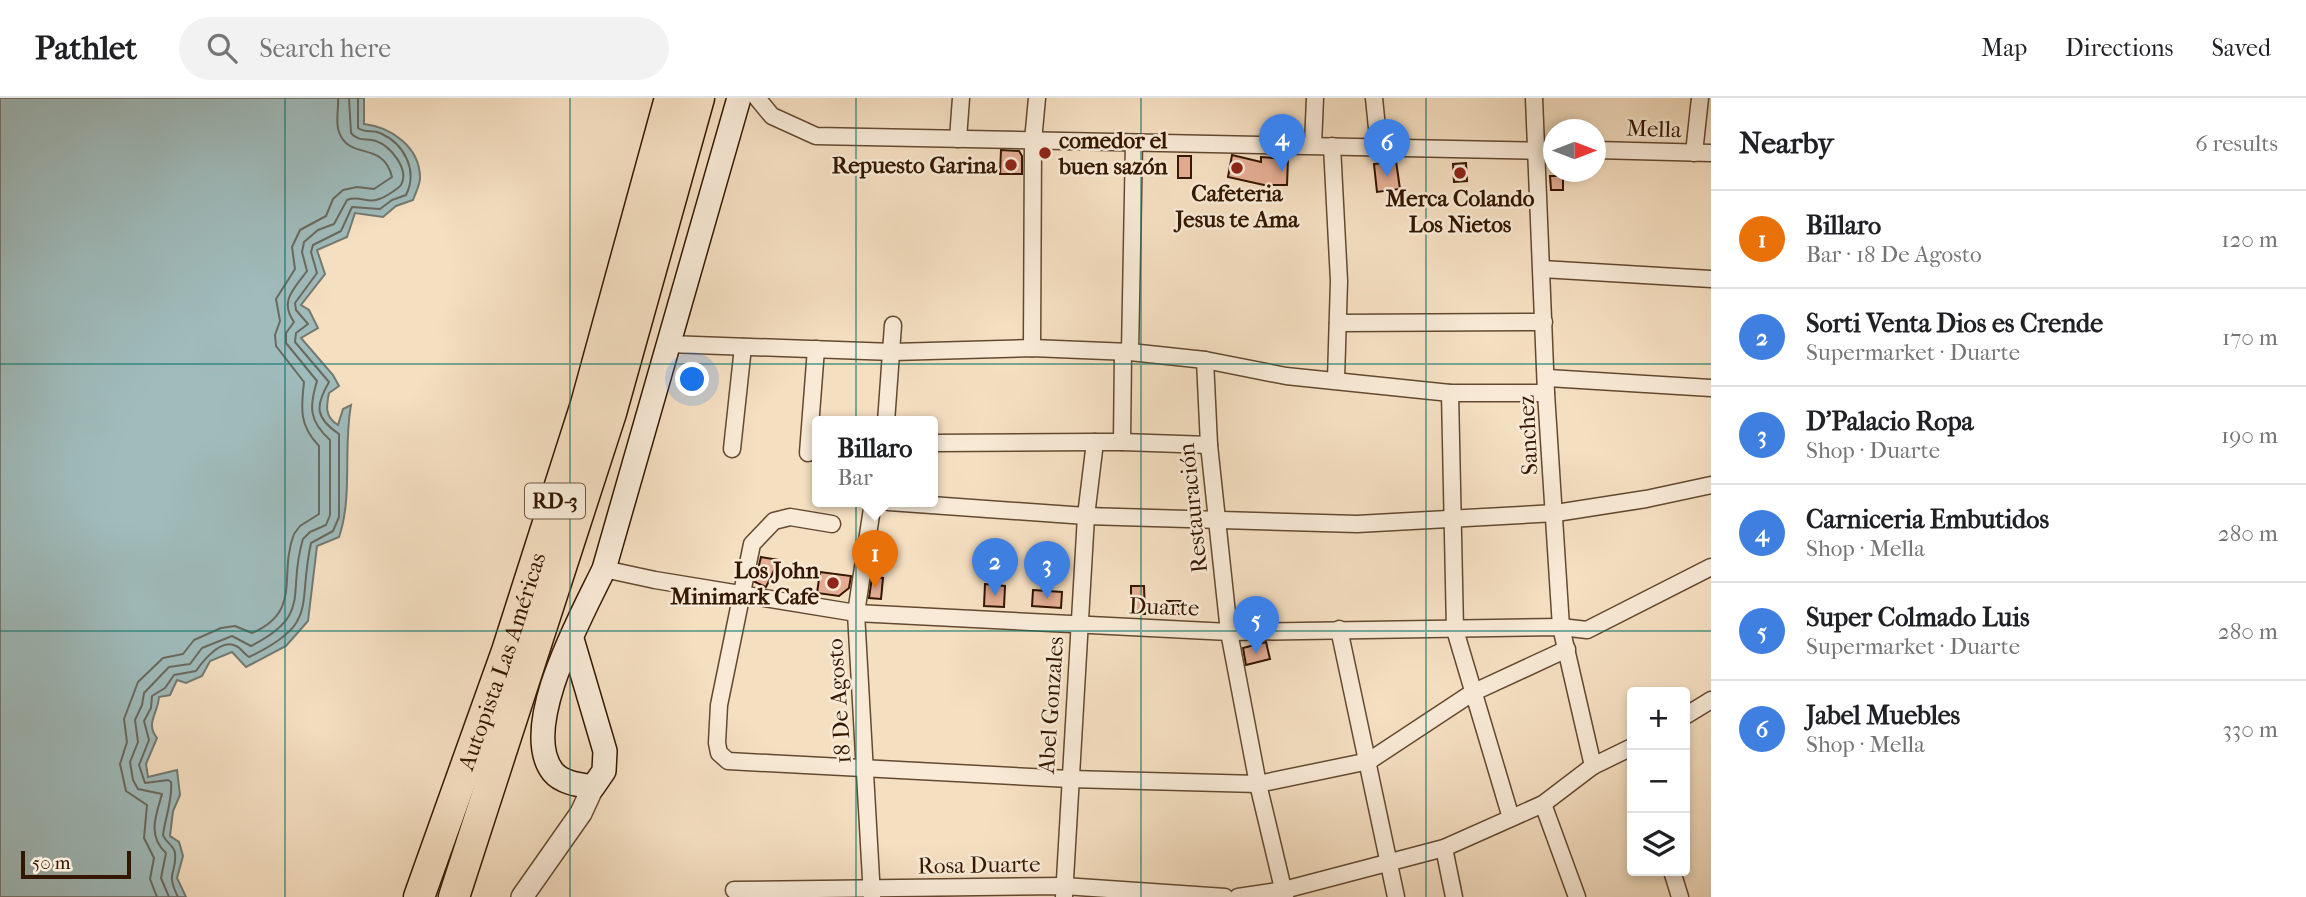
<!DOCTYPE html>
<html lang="en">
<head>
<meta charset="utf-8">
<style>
	:root { --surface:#fff; --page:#f2f2f2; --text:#202124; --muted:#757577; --line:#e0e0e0; --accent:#8f2418 }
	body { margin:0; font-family:"IM FELL French Canon",serif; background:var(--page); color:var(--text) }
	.controls { position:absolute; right:21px; bottom:21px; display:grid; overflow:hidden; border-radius:7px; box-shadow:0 4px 10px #0003 }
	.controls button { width:63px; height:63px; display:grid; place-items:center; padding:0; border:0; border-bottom:2px solid var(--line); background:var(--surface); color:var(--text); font:35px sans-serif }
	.compass { position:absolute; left:1543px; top:21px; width:63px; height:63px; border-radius:50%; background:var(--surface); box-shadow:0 4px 10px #0003; rotate:90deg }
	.scale { position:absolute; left:21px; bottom:18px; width:110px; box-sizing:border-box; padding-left:7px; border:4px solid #341700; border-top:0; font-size:19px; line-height:24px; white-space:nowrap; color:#341700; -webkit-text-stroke:5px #f8ead7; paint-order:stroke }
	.you { position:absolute; left:693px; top:282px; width:24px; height:24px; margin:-18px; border:5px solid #fff; border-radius:50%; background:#1a73e8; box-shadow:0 0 0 10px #1a73e833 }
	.badge { display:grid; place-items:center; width:46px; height:46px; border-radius:50%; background:var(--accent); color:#fff; font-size:23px; font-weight:700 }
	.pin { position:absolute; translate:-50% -58px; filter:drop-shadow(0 2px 4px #0008) }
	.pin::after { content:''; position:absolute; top:37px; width:24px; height:21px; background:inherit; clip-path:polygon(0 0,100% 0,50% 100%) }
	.popup { position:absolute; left:812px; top:318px; width:126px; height:91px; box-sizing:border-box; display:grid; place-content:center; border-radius:7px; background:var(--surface); filter:drop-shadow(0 2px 5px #0005); font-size:23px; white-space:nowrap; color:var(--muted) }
	.popup b { font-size:26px; color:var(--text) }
	.popup::after { content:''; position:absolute; left:50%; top:100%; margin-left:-14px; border:14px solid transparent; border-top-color:var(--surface) }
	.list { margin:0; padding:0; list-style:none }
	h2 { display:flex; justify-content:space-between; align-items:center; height:91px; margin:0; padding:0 28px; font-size:30px }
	h2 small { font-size:23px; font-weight:400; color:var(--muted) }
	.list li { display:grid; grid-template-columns:46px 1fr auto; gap:21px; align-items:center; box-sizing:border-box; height:98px; padding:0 28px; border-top:2px solid var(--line) }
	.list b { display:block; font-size:26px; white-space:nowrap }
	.list p { margin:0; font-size:23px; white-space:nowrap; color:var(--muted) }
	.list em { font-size:23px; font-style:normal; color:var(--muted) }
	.icon { flex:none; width:38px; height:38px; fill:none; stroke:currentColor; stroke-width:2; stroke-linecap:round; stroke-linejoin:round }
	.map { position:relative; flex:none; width:1711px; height:799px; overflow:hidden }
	header { display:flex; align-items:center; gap:42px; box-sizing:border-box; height:98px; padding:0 35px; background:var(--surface); border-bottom:2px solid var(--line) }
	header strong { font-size:33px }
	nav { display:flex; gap:38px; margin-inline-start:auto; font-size:24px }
	.search { width:490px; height:63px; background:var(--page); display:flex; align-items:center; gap:18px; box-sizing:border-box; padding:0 24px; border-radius:38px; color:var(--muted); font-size:26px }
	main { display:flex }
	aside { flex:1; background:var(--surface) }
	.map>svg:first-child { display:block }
	.water { fill:#9fbbbb; stroke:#747970; stroke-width:2 }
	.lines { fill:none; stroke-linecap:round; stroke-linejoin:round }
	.shore { stroke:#6a695e; stroke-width:2 }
	.building { fill:#e5ae94; stroke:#341700; stroke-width:2 }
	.minor-casing { stroke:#644930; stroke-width:19 }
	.tertiary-casing { stroke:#644930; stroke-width:24 }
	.secondary-casing { stroke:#341700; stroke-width:26 }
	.motorway-casing { stroke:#341700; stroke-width:33 }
	.minor { stroke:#f8ead7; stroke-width:16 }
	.tertiary { stroke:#f8ead7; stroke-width:21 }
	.secondary { stroke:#f8ead7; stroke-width:23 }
	.motorway { stroke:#f5dfc1; stroke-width:30 }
	.grid { fill:none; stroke:#0f766e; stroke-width:2; stroke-opacity:0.55 }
	.poi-dot { fill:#8f2418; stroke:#f8ead7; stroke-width:2.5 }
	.labels { text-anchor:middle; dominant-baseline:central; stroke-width:5; stroke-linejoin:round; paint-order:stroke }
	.shield { fill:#f8ead7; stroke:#6f5640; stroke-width:2 }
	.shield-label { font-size:21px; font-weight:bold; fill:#341700 }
	.street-label { font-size:23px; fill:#341700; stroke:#f8ead7 }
	.poi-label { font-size:23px; font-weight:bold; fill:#341700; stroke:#f8ead7; text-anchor:end }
</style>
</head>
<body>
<header>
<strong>Pathlet</strong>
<div class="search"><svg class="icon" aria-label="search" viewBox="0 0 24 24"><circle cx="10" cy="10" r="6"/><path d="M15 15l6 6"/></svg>Search here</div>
<nav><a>Map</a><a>Directions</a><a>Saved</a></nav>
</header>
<main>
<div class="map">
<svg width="1711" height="799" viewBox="0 0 1711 799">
	<rect width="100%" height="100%" fill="#f5dfc1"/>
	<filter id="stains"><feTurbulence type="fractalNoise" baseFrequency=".00286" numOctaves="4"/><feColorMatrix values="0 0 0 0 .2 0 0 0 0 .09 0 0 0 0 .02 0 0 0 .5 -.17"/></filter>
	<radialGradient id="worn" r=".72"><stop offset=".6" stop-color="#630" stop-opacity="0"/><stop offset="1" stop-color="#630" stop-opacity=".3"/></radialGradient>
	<!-- water -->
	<path class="water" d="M0,0H364V26C391,29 420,49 420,80C420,87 415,96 413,102L396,108L383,119L355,115L347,139L317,152L325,176L301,207L309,212L318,230L301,240L333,277L339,288L329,295C326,309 325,319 338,327L343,311L351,307C343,350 353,398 339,439L317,448L308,523L286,548L246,569L232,554L210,563L202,578L186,585L177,582L170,597L159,599C158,616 145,625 157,640L146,666L148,679L177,672L180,697L173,713L170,738L179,744L183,758L177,780L186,799H0Z"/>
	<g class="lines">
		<!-- shore -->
		<g class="shore">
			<path d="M157,799L150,781L154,760L144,740L147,707L126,693L120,666L127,644L124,621L138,584L163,560L183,556L194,542L221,530L235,528L252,535C303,513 278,477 294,436L300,428L319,416V348C299,327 301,311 304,284L276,248L275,237L280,223L276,201L295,171L292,149L300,132L326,118L333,101L343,92L357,89L374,91L392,79C383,42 349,63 339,34C335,24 339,11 338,0"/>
			<path d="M169,799L161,780L166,755C147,738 156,717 162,696L138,691L133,682L130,664L138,644L135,622L142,607L144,595L169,569L190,566L202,550L232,538L251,548C314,516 286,496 303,441L310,434L326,427L330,417V342C309,323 309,309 317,283L286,245V235L294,224C279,203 294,191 307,173L302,154L304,144L318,132L334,126L347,102C358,97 369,106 379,101C384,100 399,90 401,87C410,71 390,48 376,43C365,40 359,44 351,35L349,0"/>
			<path d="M178,799C165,773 177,777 175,755C174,747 166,745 163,737C165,720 173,701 171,684L168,682L145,685L139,667L149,642L144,623L151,610L152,598L165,590L174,577L196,573C203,563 221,540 236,548C241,550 244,556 249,559C320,525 297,509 311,445L333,433L339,419V336C315,320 315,308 329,284L295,244L296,235L308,226L296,212L295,205L317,175L311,154L313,147L341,133L352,109L380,111L392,102L406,97C418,73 405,46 380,35C372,32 365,35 358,30V0"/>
		</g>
	</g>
	<!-- building -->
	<g class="building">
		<polygon points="1001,52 1019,53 1022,58 1022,76 1000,76"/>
		<polygon points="1232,57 1261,64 1261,59 1288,61 1287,87 1264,87 1228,79"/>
		<rect x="1178" y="58" width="13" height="22"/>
		<polygon points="1396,63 1400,91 1377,94 1374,66"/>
		<polygon points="1466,65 1467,83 1454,84 1453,66"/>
		<polygon points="1550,78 1563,78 1563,92 1551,92"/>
		<polygon points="761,459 779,462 766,489 755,484"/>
		<polygon points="820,474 851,478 849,490 839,498 817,495"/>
		<polygon points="872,479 883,480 881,501 869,500"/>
		<polygon points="985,486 1005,488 1004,509 984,508"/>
		<polygon points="1131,488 1144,488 1145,516 1131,516"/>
		<polygon points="1033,492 1062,494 1061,510 1032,508"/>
		<polygon points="1167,503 1182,503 1183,516 1167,516"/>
		<polygon points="1266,544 1270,561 1246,567 1243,550"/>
	</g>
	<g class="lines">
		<!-- minor casing -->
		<g class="minor-casing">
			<g id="minor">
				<polyline points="757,0 772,18 816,38 1554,53"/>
				<polyline points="1374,0 1379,50"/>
				<polyline points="1534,0 1546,295 1561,529 1593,668"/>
				<polyline points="958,41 961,0"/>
				<polyline points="1313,47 1315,0"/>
				<polyline points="1332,48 1339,183 1336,281"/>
				<polyline points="1596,52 1711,55"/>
				<polyline points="1694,55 1700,0"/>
				<polyline points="1542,171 1711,181"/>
				<polyline points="1338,225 1544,224"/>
				<polyline points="668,246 893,254 1032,250 1130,254 1205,262 1286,278 1450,295 1546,295"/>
				<polyline points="1032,250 1033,43 1037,0"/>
				<polyline points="1130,254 1134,45"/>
				<polyline points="1205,262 1209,347 1229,534 1258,686 1285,799"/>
				<polyline points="1548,280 1711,290"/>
				<polyline points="1450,295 1455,532 1511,720"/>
				<polyline points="886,324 893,227"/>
				<polyline points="1122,344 1209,347"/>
				<polyline points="933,345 1095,344"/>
				<polyline points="732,351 743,249"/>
				<polyline points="808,355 816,251"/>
				<polyline points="889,404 1086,418 1357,426 1556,415 1646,401 1711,387"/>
				<polyline points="832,426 790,419 774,423 752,446 719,607 717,645 719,655 728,663 1070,681 1258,686 1369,663 1472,595 1567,551"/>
				<polyline points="604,471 655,482 856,515 1229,534 1561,529 1587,532 1711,469"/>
				<polyline points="1339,531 1396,799"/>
				<polyline points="1685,618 1711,602"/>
				<polyline points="1543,706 1577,799"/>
				<polyline points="1444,750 1454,799"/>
				<polyline points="1672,773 1680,799"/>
				<polyline points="734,792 1064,788 1225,799"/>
				<polyline points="872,799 856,515 873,404"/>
				<polyline points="1064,799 1086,418 1095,344 1122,344 1123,254"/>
				<polyline points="1238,799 1284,792 1444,750 1543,706 1593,668 1632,649"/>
			</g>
		</g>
		<!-- tertiary casing -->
		<g class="tertiary-casing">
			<polyline id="tertiary" points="522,799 581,715 593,689"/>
		</g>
		<!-- secondary casing -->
		<g class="secondary-casing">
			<path id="secondary" d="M572,541L605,653L604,673L593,689C580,687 562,685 553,674C518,630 583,515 604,471L739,0"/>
		</g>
		<!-- motorway casing -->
		<g class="motorway-casing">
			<g id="motorway">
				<path id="s1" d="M419,799L507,553L586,306L670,0"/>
				<polyline points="454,799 611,315 699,0"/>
			</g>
		</g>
		<!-- minor -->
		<use href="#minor" class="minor"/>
		<!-- tertiary -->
		<use href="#tertiary" class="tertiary"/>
		<!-- secondary -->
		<use href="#secondary" class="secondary"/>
		<!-- motorway -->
		<use href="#motorway" class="motorway"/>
	</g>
	<!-- grid -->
	<path class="grid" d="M285,0V799M570,0V799M856,0V799M1141,0V799M1426,0V799M0,266H1711M0,533H1711"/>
	<!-- markers -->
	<g class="poi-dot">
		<circle cx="1045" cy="55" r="7"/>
		<circle cx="1011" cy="67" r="7"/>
		<circle cx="1237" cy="70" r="7"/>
		<circle cx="1460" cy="75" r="7"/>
		<circle cx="833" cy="485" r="7"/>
	</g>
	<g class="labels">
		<!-- shield labels -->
		<rect class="shield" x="525" y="385.5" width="60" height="35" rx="5"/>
		<g class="shield-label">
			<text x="555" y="403">RD-3</text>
		</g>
		<!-- street labels -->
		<g class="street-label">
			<text transform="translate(1654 31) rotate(2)">Mella</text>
			<text transform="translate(1528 337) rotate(-93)">Sanchez</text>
			<text transform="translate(1193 410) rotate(-96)">Restauración</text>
			<text transform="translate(1164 509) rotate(2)">Duarte</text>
			<text stroke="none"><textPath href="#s1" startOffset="250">Autopista Las Américas</textPath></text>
			<text transform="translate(839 603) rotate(-94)">18 De Agosto</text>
			<text transform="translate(1051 607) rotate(-86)">Abel Gonzales</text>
			<text transform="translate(979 767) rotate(-1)">Rosa Duarte</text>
		</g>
		<!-- poi labels -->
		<g class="poi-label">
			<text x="1059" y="42" text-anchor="start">comedor el<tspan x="1059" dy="26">buen sazón</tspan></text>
			<text x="997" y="67">Repuesto Garina</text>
			<text x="1237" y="95" text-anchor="middle">Cafeteria<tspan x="1237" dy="26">Jesus te Ama</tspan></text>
			<text x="1460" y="100" text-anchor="middle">Merca Colando<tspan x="1460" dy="26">Los Nietos</tspan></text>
			<text x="819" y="472">Los John<tspan x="819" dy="26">Minimark Cafe</tspan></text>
		</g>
	</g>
	<rect width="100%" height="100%" filter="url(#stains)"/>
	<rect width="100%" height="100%" fill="url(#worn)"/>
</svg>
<div class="controls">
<button>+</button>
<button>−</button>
<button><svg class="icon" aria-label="layers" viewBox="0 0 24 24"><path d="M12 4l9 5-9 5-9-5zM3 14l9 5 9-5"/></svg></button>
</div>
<svg class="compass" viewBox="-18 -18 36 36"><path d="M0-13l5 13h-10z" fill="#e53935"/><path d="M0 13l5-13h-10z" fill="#757577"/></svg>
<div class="scale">50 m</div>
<div class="you"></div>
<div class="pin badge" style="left:875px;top:490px;background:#e8710a">1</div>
<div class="popup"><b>Billaro</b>Bar</div>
<div class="pin badge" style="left:995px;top:498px;background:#3f7fe0">2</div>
<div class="pin badge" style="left:1047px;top:501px;background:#3f7fe0">3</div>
<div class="pin badge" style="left:1282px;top:74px;background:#3f7fe0">4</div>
<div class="pin badge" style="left:1256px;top:556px;background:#3f7fe0">5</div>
<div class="pin badge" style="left:1387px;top:79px;background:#3f7fe0">6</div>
</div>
<aside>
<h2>Nearby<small>6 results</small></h2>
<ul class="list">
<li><span class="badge" style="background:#e8710a">1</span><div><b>Billaro</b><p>Bar · 18 De Agosto</p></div><em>120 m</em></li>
<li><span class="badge" style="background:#3f7fe0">2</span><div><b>Sorti Venta Dios es Crende</b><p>Supermarket · Duarte</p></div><em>170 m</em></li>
<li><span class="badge" style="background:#3f7fe0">3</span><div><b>D'Palacio Ropa</b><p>Shop · Duarte</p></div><em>190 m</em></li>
<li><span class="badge" style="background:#3f7fe0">4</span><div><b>Carniceria Embutidos</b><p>Shop · Mella</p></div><em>280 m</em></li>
<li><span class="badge" style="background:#3f7fe0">5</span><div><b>Super Colmado Luis</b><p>Supermarket · Duarte</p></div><em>280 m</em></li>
<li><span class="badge" style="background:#3f7fe0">6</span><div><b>Jabel Muebles</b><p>Shop · Mella</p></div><em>330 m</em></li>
</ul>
</aside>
</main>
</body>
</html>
